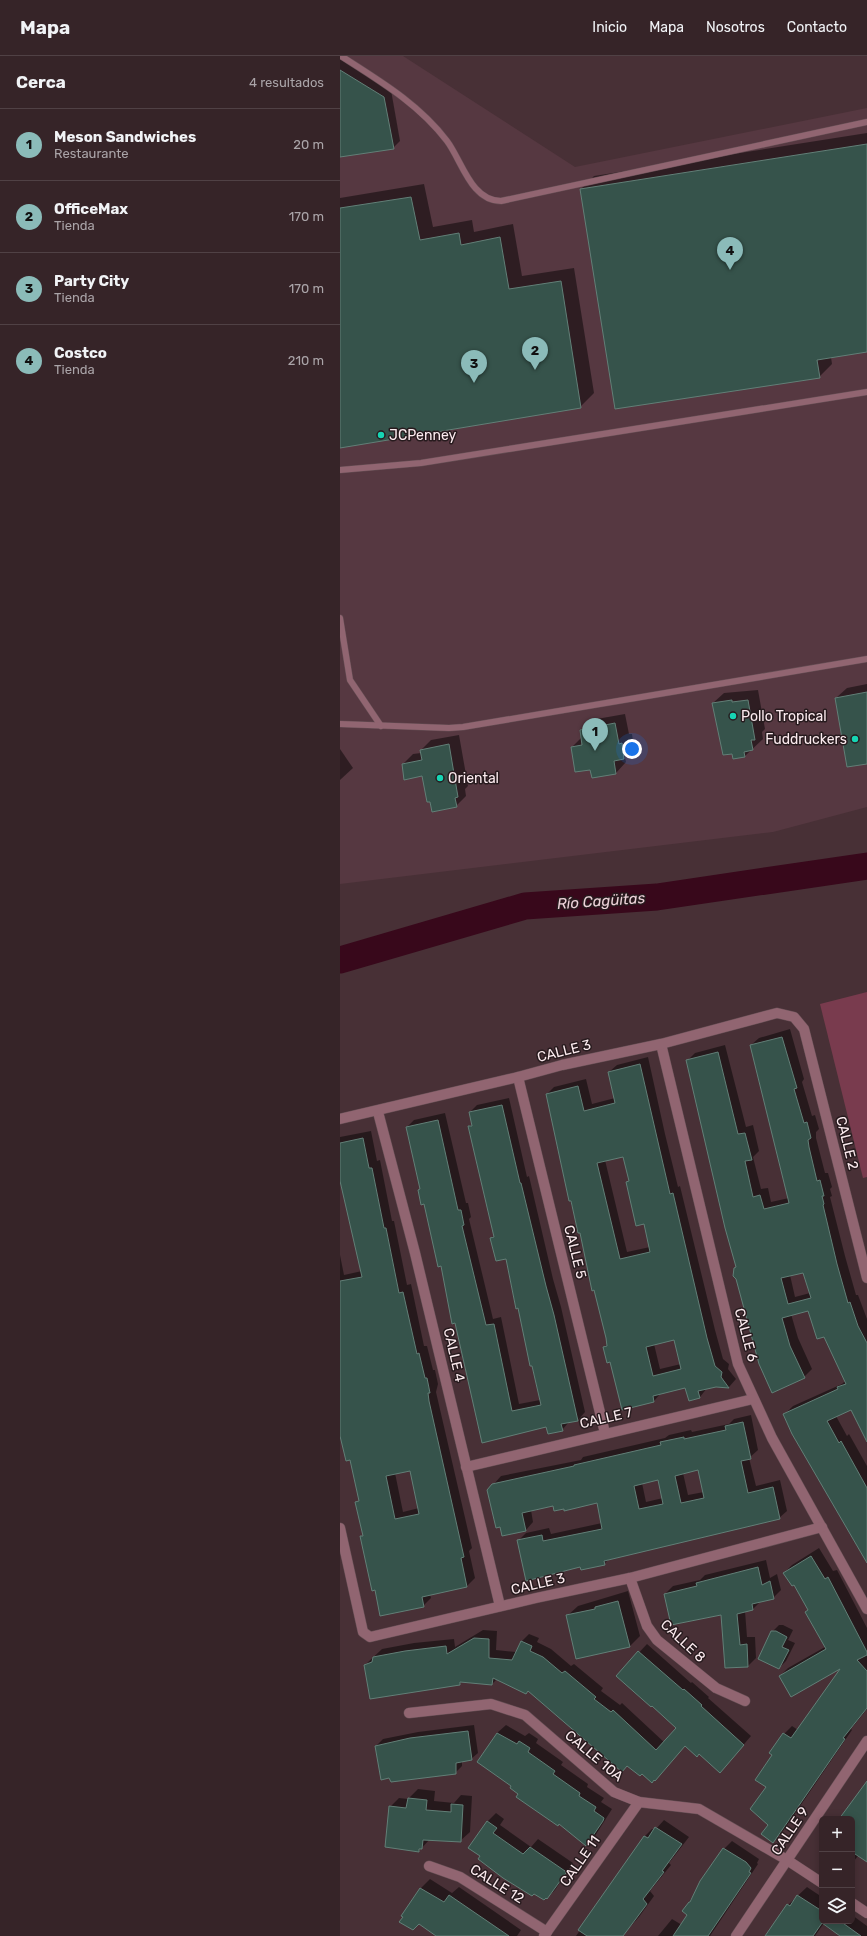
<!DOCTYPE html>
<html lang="es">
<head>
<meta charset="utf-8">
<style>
	:root { --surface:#362428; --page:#413034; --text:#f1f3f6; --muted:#aaa4a8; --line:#504145; --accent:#8bbbb9 }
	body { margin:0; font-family:Rubik,sans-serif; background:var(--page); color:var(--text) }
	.controls { position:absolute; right:12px; bottom:12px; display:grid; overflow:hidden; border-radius:6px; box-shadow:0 2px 10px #0003 }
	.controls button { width:36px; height:36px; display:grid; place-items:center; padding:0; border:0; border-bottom:1px solid var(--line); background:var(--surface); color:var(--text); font:20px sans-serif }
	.you { position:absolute; left:292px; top:693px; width:14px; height:14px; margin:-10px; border:3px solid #fff; border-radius:50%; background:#1a73e8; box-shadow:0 0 0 6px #1a73e833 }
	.badge { display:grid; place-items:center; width:26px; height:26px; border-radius:50%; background:var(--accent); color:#111; font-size:13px; font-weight:700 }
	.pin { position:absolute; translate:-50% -33px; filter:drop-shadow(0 1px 2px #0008) }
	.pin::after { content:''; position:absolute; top:21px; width:14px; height:12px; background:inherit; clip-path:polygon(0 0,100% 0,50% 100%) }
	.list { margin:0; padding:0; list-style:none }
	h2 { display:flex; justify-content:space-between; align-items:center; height:52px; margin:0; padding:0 16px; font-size:17px }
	h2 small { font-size:13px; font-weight:400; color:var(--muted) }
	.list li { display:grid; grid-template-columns:26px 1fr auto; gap:12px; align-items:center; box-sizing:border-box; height:72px; padding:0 16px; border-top:1px solid var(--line) }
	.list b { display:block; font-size:15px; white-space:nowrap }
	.list p { margin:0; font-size:13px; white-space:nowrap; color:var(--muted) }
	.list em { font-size:13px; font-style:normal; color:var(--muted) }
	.icon { flex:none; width:22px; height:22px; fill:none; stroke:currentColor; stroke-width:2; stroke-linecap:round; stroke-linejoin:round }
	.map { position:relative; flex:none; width:527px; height:1880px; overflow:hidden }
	header { display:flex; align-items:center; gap:24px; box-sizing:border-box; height:56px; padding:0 20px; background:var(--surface); border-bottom:1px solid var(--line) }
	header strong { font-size:19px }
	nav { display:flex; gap:22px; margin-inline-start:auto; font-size:14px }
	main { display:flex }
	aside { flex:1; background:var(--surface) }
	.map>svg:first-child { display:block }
	.built { fill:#563841 }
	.green { fill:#793b4e }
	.shadow { fill:#0007; fill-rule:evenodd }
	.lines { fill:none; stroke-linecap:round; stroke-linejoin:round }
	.river { stroke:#38081b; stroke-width:27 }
	.building { fill:#36534b; stroke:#627f77; fill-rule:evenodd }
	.service-casing { stroke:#654e54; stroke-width:7 }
	.minor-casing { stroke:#654e54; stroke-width:11 }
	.service { stroke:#916571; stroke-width:6 }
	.minor { stroke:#916571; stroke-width:10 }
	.poi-dot { fill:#16d5b3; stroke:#271b1e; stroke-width:1.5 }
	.labels { text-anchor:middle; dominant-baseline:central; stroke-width:3; stroke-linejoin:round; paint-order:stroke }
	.poi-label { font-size:14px; fill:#fcebef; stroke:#271b1e; text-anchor:start }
	.street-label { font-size:14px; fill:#fcebef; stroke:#271b1e }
	.water-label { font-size:15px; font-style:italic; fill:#edd2d9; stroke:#271b1e }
</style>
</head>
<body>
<header>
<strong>Mapa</strong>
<nav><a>Inicio</a><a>Mapa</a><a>Nosotros</a><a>Contacto</a></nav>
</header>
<main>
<aside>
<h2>Cerca<small>4 resultados</small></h2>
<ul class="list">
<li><span class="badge">1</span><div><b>Meson Sandwiches</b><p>Restaurante</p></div><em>20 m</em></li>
<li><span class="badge">2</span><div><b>OfficeMax</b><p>Tienda</p></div><em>170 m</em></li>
<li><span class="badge">3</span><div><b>Party City</b><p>Tienda</p></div><em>170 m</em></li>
<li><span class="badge">4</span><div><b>Costco</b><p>Tienda</p></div><em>210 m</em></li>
</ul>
</aside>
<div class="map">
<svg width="527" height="1880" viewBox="0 0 527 1880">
	<rect width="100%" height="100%" fill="#483036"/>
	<!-- built -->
	<polygon class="built" points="0,0 63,0 235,111 527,52 527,751 433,776 0,828"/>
	<!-- green -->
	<polygon class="green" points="527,936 527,1121 523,1122 480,948"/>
	<!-- shadow -->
	<g class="shadow">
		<polygon points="0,3 51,34 60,85 53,92 0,100"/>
		<polygon points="527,77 527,295 491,301 492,308 479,321 241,133 254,120"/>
		<polygon points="84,128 93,171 132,164 134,176 173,168 182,220 234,212 254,337 240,351 0,391 0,142"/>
		<polygon points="527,628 527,707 496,642 507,632"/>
		<polygon points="418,634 425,673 422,676 423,683 405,700 373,647 384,637"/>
		<polygon points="285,658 289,678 292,678 294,692 285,701 286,706 276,717 251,713 232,691 242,681 241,674 251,664"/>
		<polygon points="119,679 128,730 125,733 126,740 116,750 83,719 63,708 73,698 81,697 81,694 91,684"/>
		<polygon points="0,693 13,712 0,724"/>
		<path d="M450,973L464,1023L462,1026L472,1060L475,1059L479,1073L476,1076V1082L485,1117H488L492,1131L490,1133L492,1140L490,1141L505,1200L516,1239H518L527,1263V1384L512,1353L496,1360L507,1380L509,1378L527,1410V1506L445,1358L453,1350L502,1328L505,1325L485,1279L469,1254L451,1258L458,1282L472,1313L464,1321L397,1210L347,1005L355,997L385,989L406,1071L413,1069L419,1095L413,1101L421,1133L428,1132L431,1146L449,1142L411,989L419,982ZM463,1216L470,1237L455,1241L450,1219Z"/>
		<path d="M308,1001L325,1078L338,1131L340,1130L375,1274L383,1303L389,1308L388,1313L396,1323L389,1331L376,1330L367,1332L360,1341L349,1344L346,1330L321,1337L314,1345L271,1305L264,1291L267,1288V1282L241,1175L239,1176L224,1122L207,1038L214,1031L246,1023L252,1048L275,1042L269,1016L277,1009ZM284,1100L289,1124L287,1126L305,1167L310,1191L287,1196L265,1104ZM335,1283L341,1308L320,1313L314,1288Z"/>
		<polygon points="169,1042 187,1121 189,1120 213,1223 221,1251 245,1356 238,1364 229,1366 222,1374 207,1370 142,1385 102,1209 85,1147 79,1134 81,1132 67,1071 74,1064 105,1057 126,1147 128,1147 131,1161 129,1163 153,1263 161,1261 179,1348 200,1344 167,1202 151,1182 154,1179 129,1071 132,1068 130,1056 137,1049"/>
		<path d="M31,1075L37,1105L40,1104L52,1165H54L67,1229L71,1228L84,1290H87L93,1314H95L98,1328L96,1336L132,1492L129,1495L135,1522L127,1530L90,1538L91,1542L83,1550L35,1533L21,1481L24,1478L17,1446L20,1443L11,1403L0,1368V1199L4,1219L22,1215L0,1121V1081ZM71,1414L79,1452L63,1456L55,1417Z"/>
		<path d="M411,1359L418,1394L409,1402L416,1430L440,1424L447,1455L439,1462L270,1502L264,1508L178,1485L186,1477L209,1472L211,1478L262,1467L258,1446L224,1451L214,1449L191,1454L193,1466L186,1474L153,1429L161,1420L241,1404L243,1401L325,1382L329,1379L351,1374L352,1376L389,1368L394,1363ZM359,1413L364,1436L348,1439L343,1417ZM319,1423L323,1442L306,1446L302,1427Z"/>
		<polygon points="479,1492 493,1515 497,1514 527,1572 527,1653 511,1673 512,1674 441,1778 433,1785 430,1769 427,1731 433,1699 444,1678 452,1670 458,1674 503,1610 440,1620 448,1612 485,1591 466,1556 468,1553 454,1528 444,1517 452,1509"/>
		<polygon points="426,1504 430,1522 437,1518 441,1534 433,1542 421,1545 413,1553 405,1555 407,1581 415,1581 416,1602 408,1610 385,1611 382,1558 325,1538 333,1530 360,1524 365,1519"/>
		<polygon points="288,1535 300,1580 290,1590 227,1560 238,1550"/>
		<polygon points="439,1569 443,1569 453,1574 448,1584 455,1587 446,1605 439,1612 432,1576"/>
		<polygon points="143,1574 157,1575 156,1594 176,1596 181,1586 189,1578 199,1582 197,1586 211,1593 231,1610 234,1608 263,1632 261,1635 280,1649 282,1647 325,1687 337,1672 312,1649 277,1620 307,1588 351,1627 352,1626 369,1641 368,1642 411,1680 388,1707 359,1697 345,1689 315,1724 189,1634 186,1637 157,1623 152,1628 122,1625 120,1628 25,1609 42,1593 74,1587 114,1583 115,1591"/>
		<polygon points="134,1669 138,1697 131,1703 122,1705 122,1710 115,1717 50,1721 36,1690 43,1683 78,1676"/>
		<polygon points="166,1669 185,1680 189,1677 198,1683 196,1687 223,1706 221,1709 248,1728 247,1731 264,1742 261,1746 272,1753 255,1780 246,1788 179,1738 172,1729 138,1705 157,1677"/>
		<polygon points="527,1726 527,1802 518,1800 512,1807 512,1763 500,1763"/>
		<polygon points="78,1733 95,1735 94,1745 114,1747 121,1739 132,1740 130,1776 120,1785 90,1783 79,1795 50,1751 59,1742 68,1743"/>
		<polygon points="156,1757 164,1763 160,1769 191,1791 198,1783 233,1807 215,1834 207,1842 130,1792 148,1765"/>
		<polygon points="324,1764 349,1781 329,1807 331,1809 310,1835 314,1840 299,1861 282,1880 236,1880 305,1780 312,1773 315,1774"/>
		<polygon points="392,1785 419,1803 417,1807 418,1808 370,1880 318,1880 332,1863 342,1869 349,1859 349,1846 384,1793"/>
		<polygon points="90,1823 112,1837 119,1831 181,1874 177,1880 98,1880 79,1867 62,1860 81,1832"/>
		<polygon points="467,1831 482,1841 482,1865 512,1865 512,1855 514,1856 512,1859 527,1870 527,1880 502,1880 484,1867 475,1880 425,1880 448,1849"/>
	</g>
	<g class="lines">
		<!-- river -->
		<polyline class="river" points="0,904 185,850 317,841 527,810"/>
	</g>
	<!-- building -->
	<g class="building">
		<polygon points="0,14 44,41 54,93 0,101"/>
		<polygon points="527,88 527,296 477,304 480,322 275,353 240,133"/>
		<polygon points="71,141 80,184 119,177 121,189 160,181 169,233 221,225 241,352 0,392 0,152"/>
		<polygon points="527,636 527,708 507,711 495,642"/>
		<polygon points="392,644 392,646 408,644 415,684 411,684 413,694 404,696 405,701 393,703 392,698 383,699 372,647"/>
		<polygon points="275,667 279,688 282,687 284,703 274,705 276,718 252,722 250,714 235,716 231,691 242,689 240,674"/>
		<polygon points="109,688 118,741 115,742 117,751 92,756 90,746 87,746 82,720 64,724 62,708 82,704 80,694"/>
		<path d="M442,981L457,1032L454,1033L464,1067L467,1066L471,1082L468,1084L469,1091L477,1125L480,1124L484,1140H482L484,1148L483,1149L497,1208L508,1247L510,1246L518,1270L527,1287V1386L511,1354L487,1365L499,1387L501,1385L527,1432V1507L452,1378L443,1358L498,1333L497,1331L506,1328L484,1281L477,1283L468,1255L442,1262L450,1290L465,1322L432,1337L419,1308L396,1223L393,1220L394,1212L396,1211L385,1172L346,1004L378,996L398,1078L405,1077L412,1104L405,1105L413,1141L420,1139L424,1153L449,1147L410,989ZM463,1217L471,1242L448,1248L441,1222Z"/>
		<path d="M300,1008L330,1138L333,1137L367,1282L375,1310L382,1316L381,1321L389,1332L376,1331L358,1335L360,1342L349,1345L345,1332L313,1340L314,1346L282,1354L270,1306L267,1307L263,1291L267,1290L266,1282L254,1234L252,1235L240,1177H238L231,1145H229L206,1038L238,1030L244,1055L275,1047L268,1016ZM283,1101L289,1125L286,1126L296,1170L304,1168L310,1196L280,1203L257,1107ZM334,1284L341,1313L313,1320L306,1291Z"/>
		<polygon points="162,1049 180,1127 181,1127 206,1230 214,1259 238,1365 221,1368 223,1375 208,1378 206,1371 142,1387 115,1267 112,1268 101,1210 98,1211 84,1148 81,1149 78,1134 80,1133 66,1071 98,1064 118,1154 121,1154 124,1169 122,1170 146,1269 154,1268 172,1355 201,1349 192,1310 190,1310 178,1252 176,1253 166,1203 156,1205 150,1182 154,1181 128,1070 132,1070 129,1056"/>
		<path d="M23,1082L29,1112H32L44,1172H46L59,1237L63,1236L77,1298L79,1297L85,1322H87L90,1337H88L89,1345L124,1501L121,1502L127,1531L82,1541L84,1551L40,1560L35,1534L32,1535L20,1480H23L15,1446L19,1445L10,1404L6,1405L0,1380V1225L22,1221L0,1125V1087ZM70,1415L79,1458L55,1463L46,1420Z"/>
		<path d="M403,1366L411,1403L401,1405L408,1437L433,1431L440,1463L264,1505L265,1509L241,1514L240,1511L186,1525L177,1484L202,1479L203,1485L262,1473L257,1447L224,1455V1453L214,1455L213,1450L182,1457L186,1475L162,1480L160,1471L156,1472L147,1434L152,1428L234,1410V1409L321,1389L320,1386L344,1381V1383L386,1374L385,1370ZM358,1414L364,1442L341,1447L335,1420ZM318,1424L323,1448L299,1453L294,1430Z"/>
		<polygon points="471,1500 485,1523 488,1521 527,1596 527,1599 517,1604 527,1615 527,1652 503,1682 505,1683 433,1787 421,1778 428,1769 410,1753 426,1731 415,1724 432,1699 429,1697 443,1677 451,1682 500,1613 451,1641 439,1620 486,1593 465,1556 468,1554 454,1529 452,1530 443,1517"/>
		<polygon points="418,1511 422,1529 430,1525 434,1543 412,1548 413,1554 397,1558 400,1589 407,1588 408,1611 385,1612 381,1559 331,1569 324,1538 357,1530 356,1527"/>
		<polygon points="278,1545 290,1591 236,1603 226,1559 255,1553 255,1551"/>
		<polygon points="431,1575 436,1575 447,1581 442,1591 449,1594 439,1613 418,1603"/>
		<polygon points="134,1582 149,1583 149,1602 172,1604 181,1585 192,1590 190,1595 203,1601 222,1617 225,1615 256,1641 254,1643 271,1656 273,1654 316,1694 336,1672 312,1650 311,1651 276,1620 298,1595 343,1634 344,1633 362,1649 361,1650 404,1689 380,1717 359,1698 357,1701 345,1690 315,1725 314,1724 312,1727 302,1718 300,1720 287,1710 282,1716 188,1635 186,1638 153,1622 152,1629 120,1626 120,1629 30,1643 24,1609 32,1606 33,1601 65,1595 106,1590 107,1598"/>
		<polygon points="128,1675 132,1704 116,1707 116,1718 51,1726 49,1722 41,1724 35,1690 70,1682"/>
		<polygon points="157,1677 177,1688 179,1685 190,1692 188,1696 215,1715 213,1718 240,1737 239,1740 256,1751 254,1755 264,1762 263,1765 246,1790 219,1768 218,1770 176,1741 178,1738 170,1732 171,1730 137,1706"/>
		<polygon points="527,1725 527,1806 512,1796 512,1763 499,1763"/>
		<polygon points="68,1742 87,1744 86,1754 111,1756 111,1748 123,1749 121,1786 83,1784 82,1793 79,1793 79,1796 45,1791 49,1750 66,1752"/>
		<polygon points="147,1765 157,1772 153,1777 183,1798 190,1791 225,1815 226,1817 207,1843 206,1842 204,1844 194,1838 192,1840 163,1822 138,1803 140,1800 128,1792"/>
		<polygon points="315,1771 342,1788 322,1815 324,1816 303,1843 307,1848 283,1880 247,1880 238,1874 304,1780 308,1782"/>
		<polygon points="383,1792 406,1806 411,1812 409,1816 411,1817 368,1880 333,1880 347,1859 342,1855 349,1846 350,1846 360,1825"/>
		<polygon points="80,1832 104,1846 109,1839 169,1880 96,1880 79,1868 73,1874 59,1866 63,1861 61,1860"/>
		<polygon points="457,1839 482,1855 482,1865 500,1865 521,1880 500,1880 482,1867 473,1880 425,1880 447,1848 450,1850"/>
	</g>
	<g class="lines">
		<!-- service casing -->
		<g class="service-casing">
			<g id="service">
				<path d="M1,0C40,25 79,48 107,85C122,105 131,145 161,145L527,66"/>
				<polyline points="0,414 81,407 527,336"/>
				<polyline points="0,562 10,624 41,670"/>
				<polyline points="0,668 109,672 123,671 527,603"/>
			</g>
		</g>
		<!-- minor casing -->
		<g class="minor-casing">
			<g id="minor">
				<polyline points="321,988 398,1308 432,1382 527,1553"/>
				<polyline points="178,1021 265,1377"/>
				<polyline points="38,1056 75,1197 160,1550"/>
				<polyline points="0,1063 178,1021 222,1009 321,988 437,957 454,961 464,973 527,1222"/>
				<polyline points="126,1411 413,1343"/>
				<polyline points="0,1472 23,1576 30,1581 196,1542 290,1522 482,1471"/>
				<polyline points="290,1522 307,1570 317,1584 376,1632 405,1645"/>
				<polyline points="69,1657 151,1648 185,1659 274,1736 299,1746 359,1753 447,1804 482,1827"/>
				<polyline points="89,1810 120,1821 207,1876"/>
				<polyline points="512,1847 527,1857"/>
				<polyline points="204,1880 299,1746"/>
				<polyline points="396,1880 527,1685"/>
			</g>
		</g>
		<!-- service -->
		<use href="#service" class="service"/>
		<!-- minor -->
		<use href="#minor" class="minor"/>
	</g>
	<!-- markers -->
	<g class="poi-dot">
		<circle cx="41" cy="379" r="4"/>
		<circle cx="393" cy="660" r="4"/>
		<circle cx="515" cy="683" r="4"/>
		<circle cx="100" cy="722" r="4"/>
	</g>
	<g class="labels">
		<!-- poi labels -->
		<g class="poi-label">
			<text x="49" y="379">JCPenney</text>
			<text x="401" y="660">Pollo Tropical</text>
			<text x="507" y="683" text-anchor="end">Fuddruckers</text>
			<text x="108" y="722">Oriental</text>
		</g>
		<!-- street labels -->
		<g class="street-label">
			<text transform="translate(224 995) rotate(-14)">CALLE 3</text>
			<text transform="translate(507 1087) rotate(76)">CALLE 2</text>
			<text transform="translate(235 1196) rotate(76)">CALLE 5</text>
			<text transform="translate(406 1279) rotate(75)">CALLE 6</text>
			<text transform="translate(114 1299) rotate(77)">CALLE 4</text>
			<text transform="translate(266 1362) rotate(-13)">CALLE 7</text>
			<text transform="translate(198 1528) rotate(-13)">CALLE 3</text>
			<text transform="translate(343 1585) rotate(43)">CALLE 8</text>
			<text transform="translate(254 1700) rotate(40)">CALLE 10A</text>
			<text transform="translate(450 1775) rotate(-56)">CALLE 9</text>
			<text transform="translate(240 1805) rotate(-55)">CALLE 11</text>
			<text transform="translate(157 1828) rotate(32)">CALLE 12</text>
		</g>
		<!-- water labels -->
		<g class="water-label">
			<text transform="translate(261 845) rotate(-4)">Río Cagüitas</text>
		</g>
	</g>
</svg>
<div class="controls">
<button>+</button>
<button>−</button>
<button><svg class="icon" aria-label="layers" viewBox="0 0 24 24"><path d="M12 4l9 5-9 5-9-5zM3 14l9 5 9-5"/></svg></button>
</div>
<div class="you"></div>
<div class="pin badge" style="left:255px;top:695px">1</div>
<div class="pin badge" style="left:195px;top:314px">2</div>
<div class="pin badge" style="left:134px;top:327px">3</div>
<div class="pin badge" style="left:390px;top:214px">4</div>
</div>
</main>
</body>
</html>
